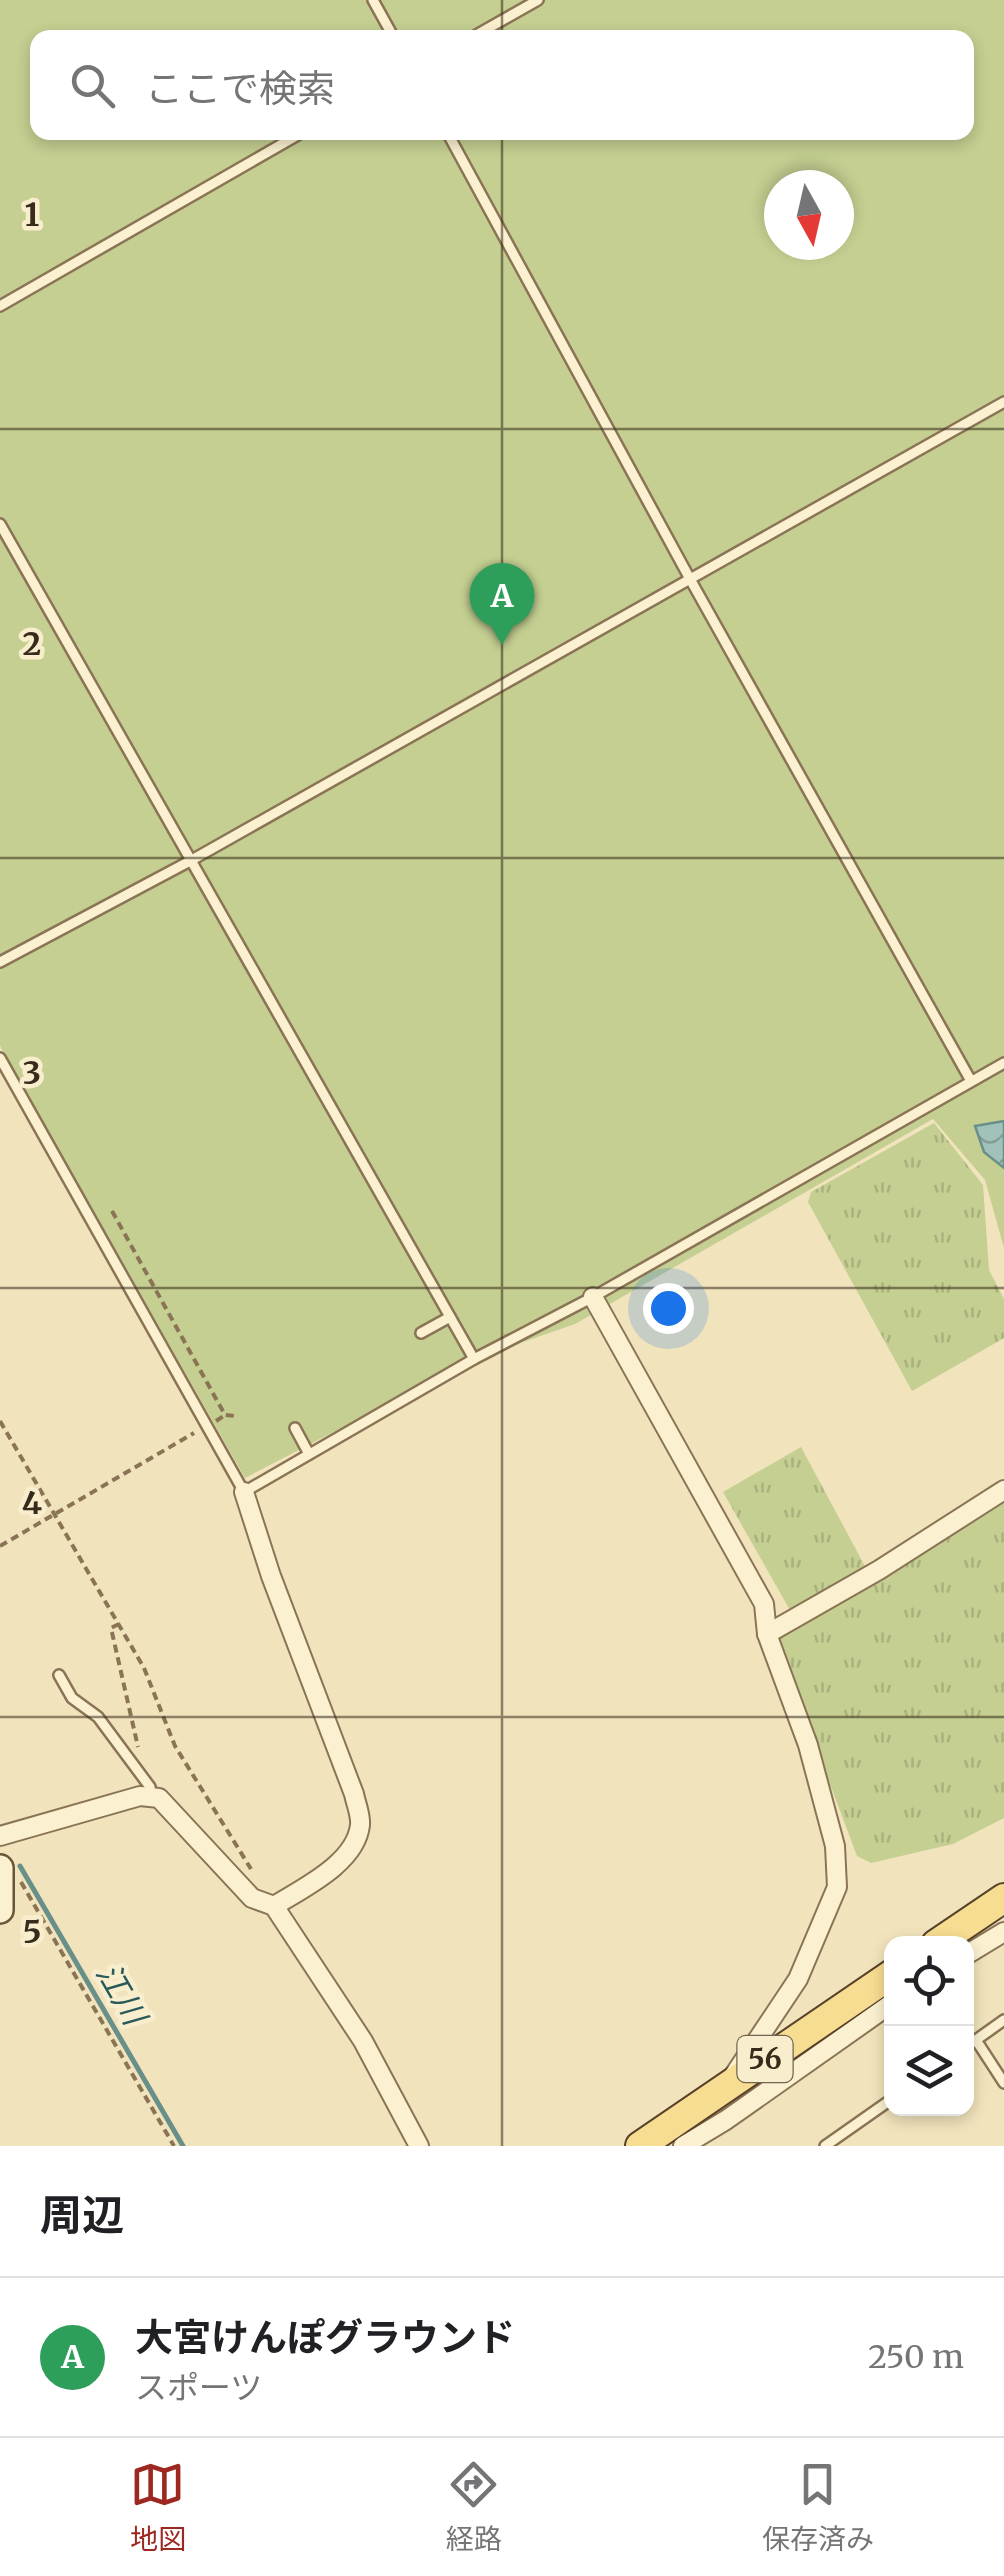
<!DOCTYPE html>
<html lang="ja">
<head>
<meta charset="utf-8">
<style>
	:root { --surface:#fff; --page:#f2f2f2; --text:#202124; --muted:#757577; --line:#e0e0e0; --accent:#9d2721 }
	body { margin:0; font-family:Merriweather,"Noto Sans JP",serif; background:var(--page); color:var(--text) }
	.controls { position:absolute; right:30px; bottom:30px; display:grid; overflow:hidden; border-radius:20px; box-shadow:0 5px 15px #0003 }
	.controls button { width:90px; height:90px; display:grid; place-items:center; padding:0; border:0; border-bottom:2px solid var(--line); background:var(--surface); color:var(--text); font:50px sans-serif }
	.compass { position:absolute; left:764px; top:170px; width:90px; height:90px; border-radius:50%; background:var(--surface); box-shadow:0 5px 15px #0003; rotate:172deg }
	.you { position:absolute; left:668px; top:1308px; width:35px; height:35px; margin:-25px; border:8px solid #fff; border-radius:50%; background:#1a73e8; box-shadow:0 0 0 15px #1a73e833 }
	.badge { display:grid; place-items:center; width:65px; height:65px; border-radius:50%; background:var(--accent); color:#fff; font-size:32px; font-weight:700 }
	.pin { position:absolute; translate:-50% -82px; filter:drop-shadow(0 2px 5px #0008) }
	.pin::after { content:''; position:absolute; top:52px; width:35px; height:30px; background:inherit; clip-path:polygon(0 0,100% 0,50% 100%) }
	.list { margin:0; padding:0; list-style:none }
	h2 { display:flex; justify-content:space-between; align-items:center; height:130px; margin:0; padding:0 40px; font-size:42px }
	h2 small { font-size:32px; font-weight:400; color:var(--muted) }
	.list li { display:grid; grid-template-columns:65px 1fr auto; gap:30px; align-items:center; box-sizing:border-box; height:160px; padding:0 40px; border-top:2px solid var(--line) }
	.list b { display:block; font-size:38px; white-space:nowrap }
	.list p { margin:0; font-size:32px; white-space:nowrap; color:var(--muted) }
	.list em { font-size:32px; font-style:normal; color:var(--muted) }
	.icon { flex:none; width:55px; height:55px; fill:none; stroke:currentColor; stroke-width:2; stroke-linecap:round; stroke-linejoin:round }
	.map { position:relative; flex:none; width:1004px; height:2146px; overflow:hidden }
	.search { position:absolute; background:var(--surface); box-shadow:0 5px 15px #0003; left:30px; right:30px; top:30px; height:110px; display:flex; align-items:center; gap:25px; box-sizing:border-box; padding:0 35px; border-radius:20px; color:var(--muted); font-size:38px }
	.sheet { height:290px; background:var(--surface) }
	nav { display:flex; justify-content:space-around; align-items:center; box-sizing:border-box; height:140px; border-top:2px solid var(--line); background:var(--surface); font-size:28px; color:var(--muted) }
	nav a { display:grid; justify-items:center; gap:5px }
	nav .on { color:var(--accent) }
	.map>svg:first-child { display:block }
	.grass { fill:url(#grass-tufts) }
	.pitch { fill:#c4cf91; fill-rule:evenodd }
	.water { fill:url(#water-waves); stroke:#689088; stroke-width:2.5 }
	.lines { fill:none; stroke-linecap:round; stroke-linejoin:round }
	.stream { stroke:#689088; stroke-width:5 }
	.lane-casing { stroke:#8a7455; stroke-width:14 }
	.street-casing { stroke:#8a7455; stroke-width:22 }
	.secondary-casing { stroke:#6b5538; stroke-width:30 }
	.primary-casing { stroke:#57412a; stroke-width:32 }
	.path { stroke:#8a7455; stroke-width:4; stroke-dasharray:8 5; stroke-linecap:butt }
	.lane { stroke:#fbf1d1; stroke-width:9 }
	.street { stroke:#fbf1d1; stroke-width:18 }
	.secondary { stroke:#fbf1d1; stroke-width:25 }
	.primary { stroke:#f7dd91; stroke-width:28 }
	.grid { fill:none; stroke:#382b1b; stroke-width:2.5; stroke-opacity:0.55 }
	.labels { text-anchor:middle; dominant-baseline:central; stroke-width:9; stroke-linejoin:round; paint-order:stroke }
	.shield { fill:#f8eecd; stroke:#726650; stroke-width:2.5 }
	.shield-label { font-size:28px; font-weight:bold; fill:#382b1b }
	.water-label { font-size:32px; font-style:italic; fill:#295958; stroke:#f8eecd }
	.grid-label { font-size:32px; text-anchor:middle; font-weight:bold; fill:#382b1b; stroke:#f8eecd; stroke-width:9; stroke-linejoin:round; paint-order:stroke }
</style>
</head>
<body>
<div class="map">
<svg width="1004" height="2146" viewBox="0 0 1004 2146">
	<defs>
		<pattern id="grass-tufts" width="24" height="20" patternUnits="userSpaceOnUse" patternTransform="scale(2.5)"><rect width="24" height="20" fill="#c4cf91"/><path d="M3 7l-1-3M5 7V3M7 7l1-3M15 17l-1-3M17 17v-4M19 17l1-3" fill="none" stroke="#a9b27c"/></pattern>
		<pattern id="water-waves" width="16" height="10" patternUnits="userSpaceOnUse" patternTransform="scale(2.5)"><rect width="16" height="10" fill="#a1c2ba"/><path d="M0 5q4-4 8 0t8 0" fill="none" stroke="#849e96"/></pattern>
	</defs>
	<rect width="100%" height="100%" fill="#f1e4bd"/>
	<!-- grass -->
	<g class="grass">
		<polygon points="934,1123 983,1185 989,1270 1004,1299 1004,1338 912,1391 808,1202 811,1192"/>
		<polygon points="801,1447 867,1570 791,1612 723,1492"/>
		<polygon points="1004,1496 1004,1818 953,1844 871,1863 857,1856 776,1640"/>
	</g>
	<!-- pitch -->
	<path class="pitch" d="M0,0H1004V1248L985,1180L933,1119L575,1324L474,1359L245,1478L0,1046ZM38,38H966V132H38ZM779,185H839V245H779Z"/>
	<!-- water -->
	<polygon class="water" points="1004,1121 1004,1168 984,1152 975,1126"/>
	<g class="lines">
		<!-- stream -->
		<polyline class="stream" points="20,1866 183,2146"/>
		<!-- lane casing -->
		<g class="lane-casing">
			<g id="lane">
				<polyline points="373,0 394,38"/>
				<polyline points="471,38 538,0"/>
				<polyline points="447,132 690,579 971,1081"/>
				<polyline points="0,306 303,132"/>
				<polyline points="0,524 474,1359"/>
				<polyline points="0,962 190,861 1004,402"/>
				<polyline points="0,1058 244,1492 474,1359 593,1297 1004,1063"/>
				<polyline points="421,1333 450,1317"/>
				<polyline points="295,1428 309,1454"/>
				<polyline points="59,1675 72,1698 98,1717 150,1787 151,1797"/>
				<polyline points="976,2040 1004,2083"/>
				<polyline points="966,2047 1004,2020"/>
				<polyline points="825,2146 892,2099"/>
			</g>
		</g>
		<!-- street casing -->
		<g class="street-casing">
			<g id="street">
				<polyline points="593,1297 764,1604 767,1634 808,1745 835,1846 837,1887 798,1979 732,2078"/>
				<path d="M244,1492L271,1576L354,1794C356,1804 361,1815 360,1825C356,1863 303,1888 274,1906"/>
				<polyline points="767,1634 879,1570 1004,1490"/>
				<polyline points="0,1836 140,1796 159,1798 252,1898 274,1906 363,2041 419,2146"/>
				<polyline points="966,1955 1004,1932"/>
				<polyline points="683,2146 726,2120 892,2003"/>
			</g>
		</g>
		<!-- secondary casing -->
		<g class="secondary-casing">
			<polyline id="secondary" points="0,1868 0,1910"/>
		</g>
		<!-- primary casing -->
		<g class="primary-casing">
			<g id="primary">
				<polyline points="936,1944 1004,1898"/>
				<polyline points="640,2146 892,1974"/>
			</g>
		</g>
		<!-- path -->
		<g class="path">
			<polyline points="112,1211 225,1415 235,1416"/>
			<polyline points="0,1421 144,1668 175,1746 251,1869"/>
			<polyline points="216,1421 225,1415"/>
			<polyline points="0,1546 194,1433"/>
			<polyline points="119,1624 111,1628 138,1747"/>
			<polyline points="21,1882 174,2146"/>
		</g>
		<!-- lane -->
		<use href="#lane" class="lane"/>
		<!-- street -->
		<use href="#street" class="street"/>
		<!-- secondary -->
		<use href="#secondary" class="secondary"/>
		<!-- primary -->
		<use href="#primary" class="primary"/>
	</g>
	<!-- grid -->
	<path class="grid" d="M502,0V38M502,132V2146M0,429H1004M0,858H1004M0,1288H1004M0,1717H1004"/>
	<g class="labels">
		<!-- shield labels -->
		<rect class="shield" x="737.5" y="2036" width="55" height="46" rx="8"/>
		<g class="shield-label">
			<text x="765" y="2059">56</text>
		</g>
		<!-- water labels -->
		<g class="water-label">
			<text transform="translate(121 1994) rotate(60)">江川</text>
		</g>
	</g>
	<g class="grid-label">
		<text x="32" y="226">1</text>
		<text x="32" y="655">2</text>
		<text x="32" y="1084">3</text>
		<text x="32" y="1514">4</text>
		<text x="32" y="1943">5</text>
	</g>
</svg>
<div class="controls">
<button><svg class="icon" aria-label="locate" viewBox="0 0 24 24"><circle cx="12" cy="12" r="6"/><path d="M12 2v4M12 18v4M2 12h4M18 12h4"/></svg></button>
<button><svg class="icon" aria-label="layers" viewBox="0 0 24 24"><path d="M12 4l9 5-9 5-9-5zM3 14l9 5 9-5"/></svg></button>
</div>
<svg class="compass" viewBox="-18 -18 36 36"><path d="M0-13l5 13h-10z" fill="#e53935"/><path d="M0 13l5-13h-10z" fill="#757577"/></svg>
<div class="you"></div>
<div class="pin badge" style="left:502px;top:645px;background:#2e9e5b">A</div>
<div class="search"><svg class="icon" aria-label="search" viewBox="0 0 24 24"><circle cx="10" cy="10" r="6"/><path d="M15 15l6 6"/></svg>ここで検索</div>
</div>
<section class="sheet">
<h2>周辺<small></small></h2>
<ul class="list">
<li><span class="badge" style="background:#2e9e5b">A</span><div><b>大宮けんぽグラウンド</b><p>スポーツ</p></div><em>250 m</em></li>
</ul>
</section>
<nav>
<a class="on"><svg class="icon" aria-label="map" viewBox="0 0 24 24"><path d="M3 6l6-2 6 2 6-2v14l-6 2-6-2-6 2zM9 4v14M15 6v14"/></svg>地図</a>
<a><svg class="icon" aria-label="directions" viewBox="0 0 24 24"><path d="M12 3l9 9-9 9-9-9zM9 14v-3h6M13 9l2 2-2 2"/></svg>経路</a>
<a><svg class="icon" aria-label="saved" viewBox="0 0 24 24"><path d="M7 4h10v16l-5-4-5 4z"/></svg>保存済み</a>
</nav>
</body>
</html>
